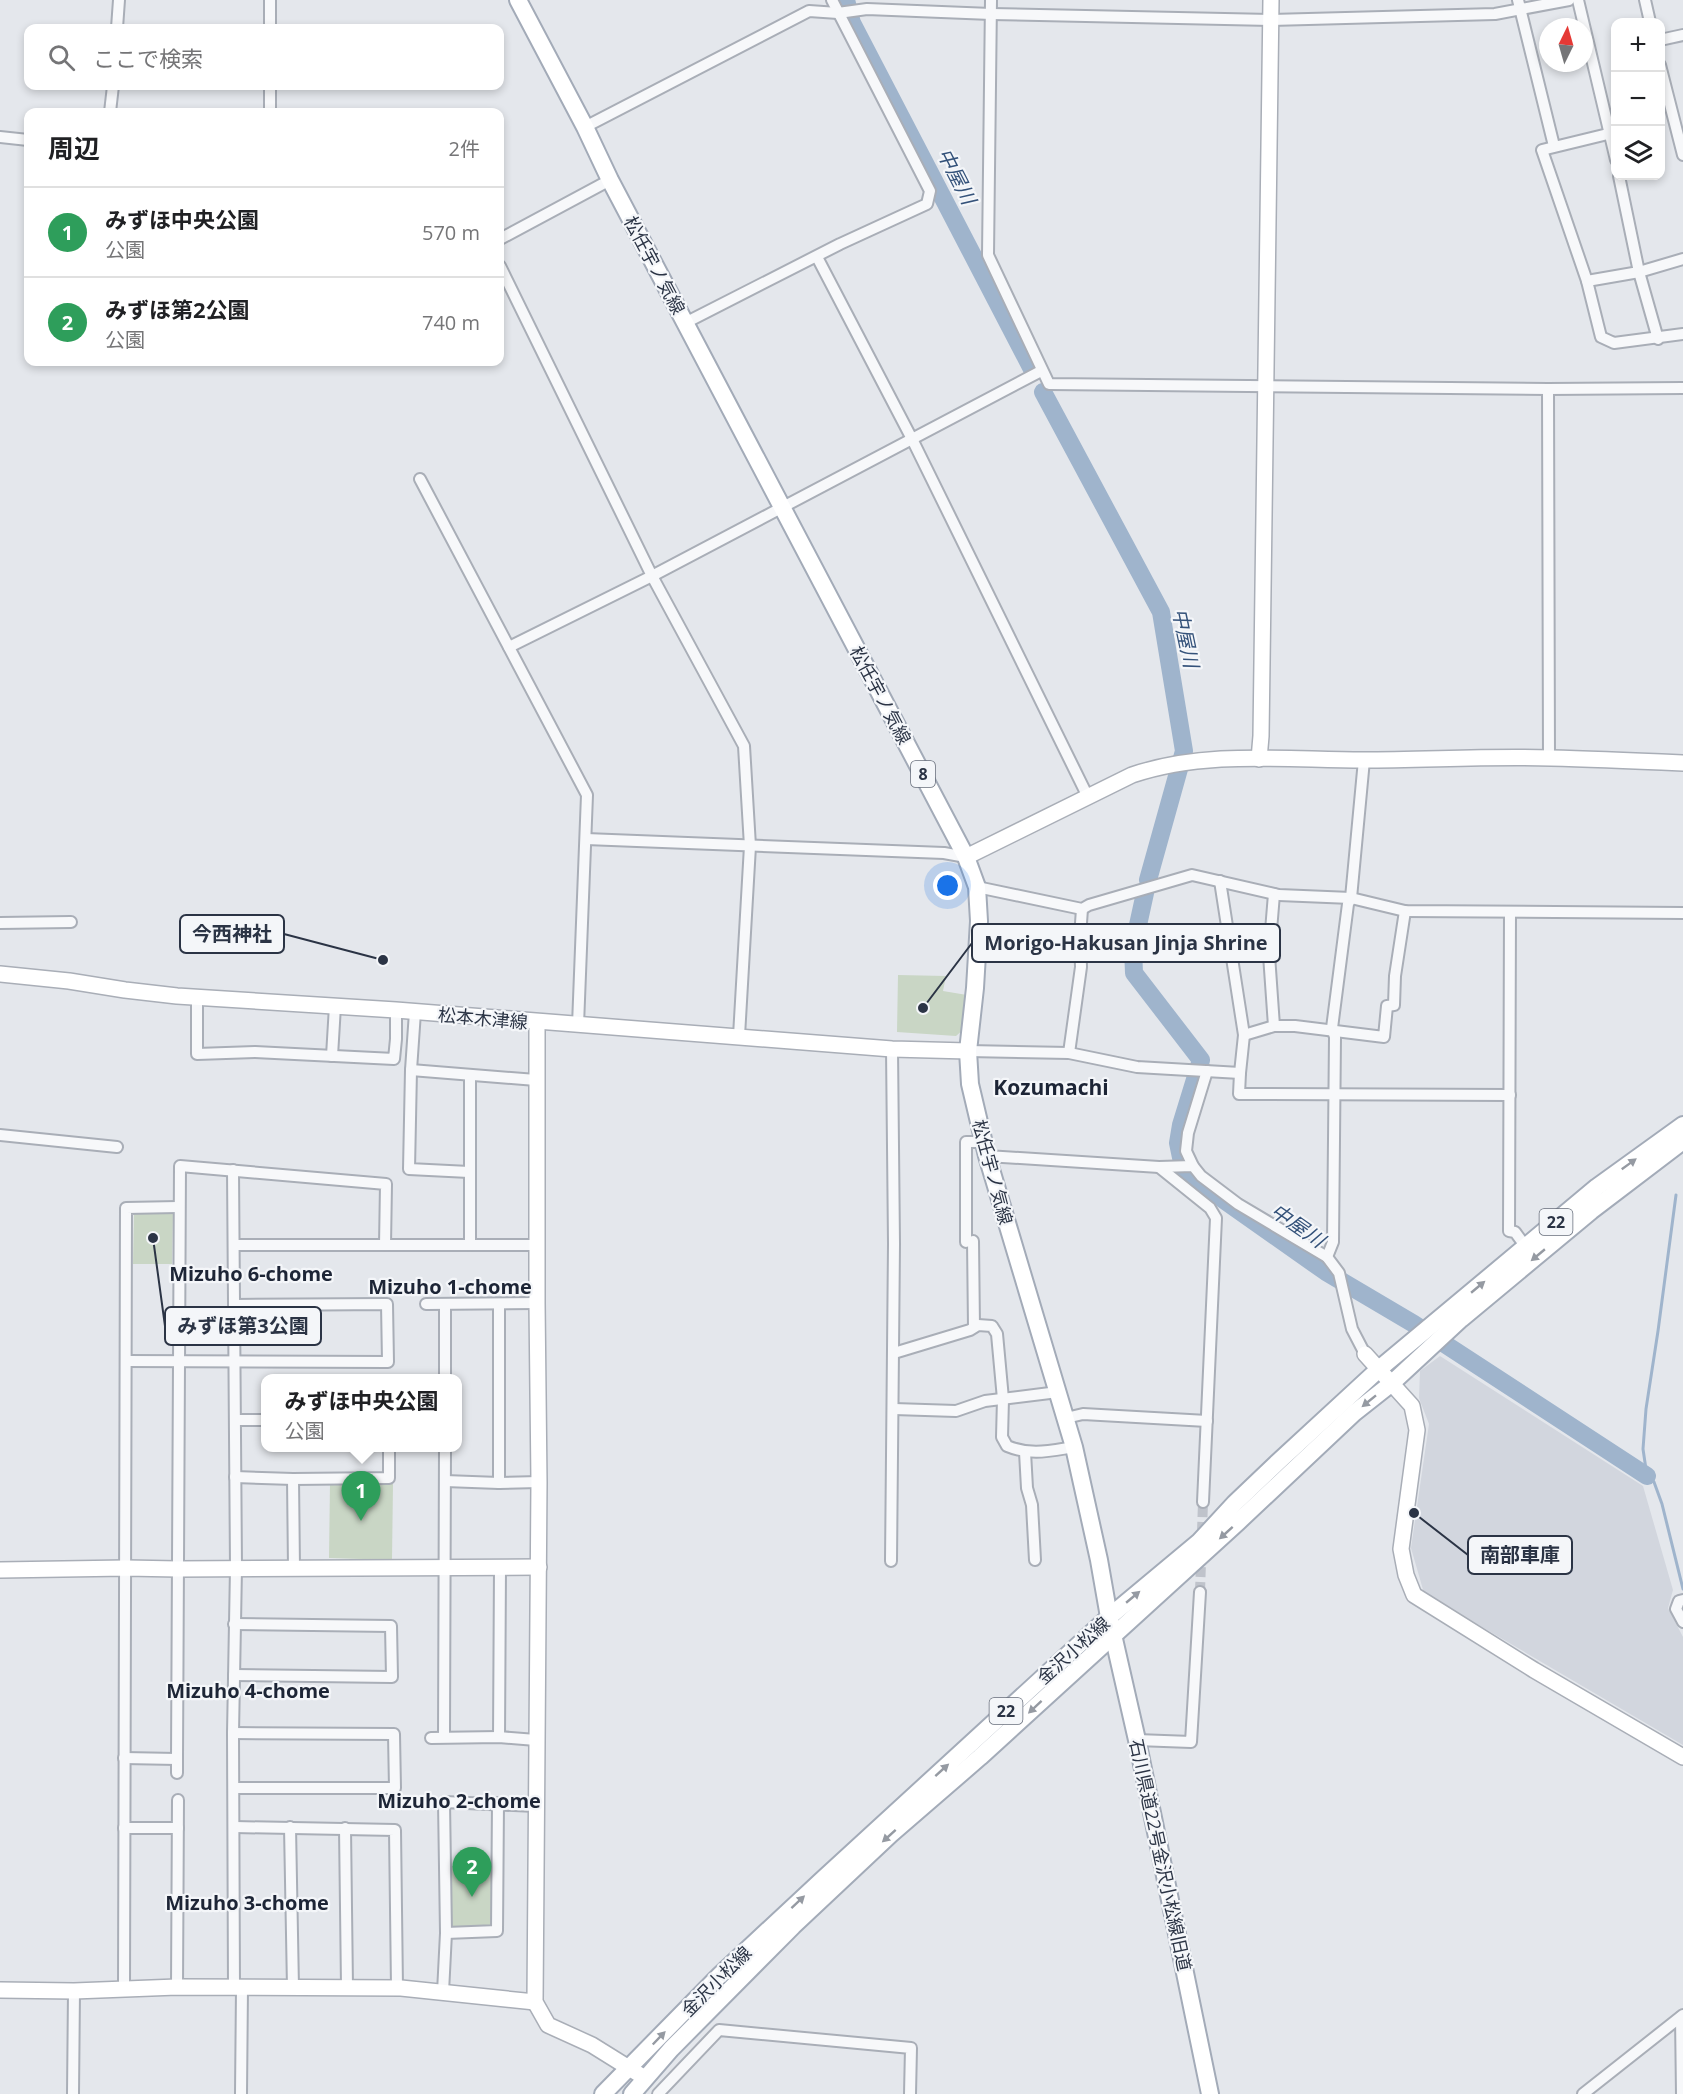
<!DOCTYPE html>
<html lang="ja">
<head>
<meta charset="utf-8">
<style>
	:root { --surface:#fff; --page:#f2f2f2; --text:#202124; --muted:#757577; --line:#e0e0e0; --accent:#0f766e }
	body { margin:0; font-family:"Open Sans","Noto Sans JP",sans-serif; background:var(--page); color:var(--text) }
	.controls { position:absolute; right:18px; top:18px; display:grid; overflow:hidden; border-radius:12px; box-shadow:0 3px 9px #0003 }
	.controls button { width:54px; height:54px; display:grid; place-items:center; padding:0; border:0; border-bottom:2px solid var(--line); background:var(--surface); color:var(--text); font:30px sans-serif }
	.compass { position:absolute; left:1539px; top:18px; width:54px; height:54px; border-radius:50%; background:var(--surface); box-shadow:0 3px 9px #0003; rotate:5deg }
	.you { position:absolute; left:948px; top:886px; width:21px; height:21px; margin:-15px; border:4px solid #fff; border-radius:50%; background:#1a73e8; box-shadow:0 0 0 9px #1a73e833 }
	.badge { display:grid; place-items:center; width:39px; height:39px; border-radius:50%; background:var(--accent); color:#fff; font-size:20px; font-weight:700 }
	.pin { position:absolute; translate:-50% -50px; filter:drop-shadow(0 2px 3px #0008) }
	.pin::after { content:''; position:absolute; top:32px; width:21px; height:18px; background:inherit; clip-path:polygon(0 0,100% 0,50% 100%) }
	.popup { position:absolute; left:261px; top:1374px; width:201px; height:78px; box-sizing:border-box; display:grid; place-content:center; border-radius:12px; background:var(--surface); filter:drop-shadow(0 2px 4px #0005); font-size:20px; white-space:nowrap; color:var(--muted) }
	.popup b { font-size:22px; color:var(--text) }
	.popup::after { content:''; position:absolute; left:50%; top:100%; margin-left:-12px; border:12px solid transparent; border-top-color:var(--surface) }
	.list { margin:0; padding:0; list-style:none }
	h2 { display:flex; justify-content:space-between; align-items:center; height:78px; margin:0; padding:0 24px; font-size:26px }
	h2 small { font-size:20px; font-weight:400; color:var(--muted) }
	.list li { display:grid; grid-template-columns:39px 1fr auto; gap:18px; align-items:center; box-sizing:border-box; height:90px; padding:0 24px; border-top:2px solid var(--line) }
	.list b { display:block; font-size:22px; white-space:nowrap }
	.list p { margin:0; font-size:20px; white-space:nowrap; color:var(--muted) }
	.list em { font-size:20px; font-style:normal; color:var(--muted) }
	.icon { flex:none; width:33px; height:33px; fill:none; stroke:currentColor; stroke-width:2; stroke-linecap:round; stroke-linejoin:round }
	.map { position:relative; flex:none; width:1683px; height:2094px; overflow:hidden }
	.search { position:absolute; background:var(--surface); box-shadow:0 3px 9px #0003; left:24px; top:24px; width:480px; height:66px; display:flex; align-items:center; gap:15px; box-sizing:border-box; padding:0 21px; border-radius:12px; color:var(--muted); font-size:22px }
	.panel { position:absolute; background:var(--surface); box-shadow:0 3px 9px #0003; left:24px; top:108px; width:480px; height:258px; border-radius:12px }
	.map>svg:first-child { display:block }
	.built { fill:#d2d6de }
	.green { fill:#c9d6c5 }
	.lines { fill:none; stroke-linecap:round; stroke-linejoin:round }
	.stream { stroke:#9fb4cc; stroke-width:3 }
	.river { stroke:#9fb4cc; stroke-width:18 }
	.street-tunnel { stroke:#bfc3cb; stroke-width:10; stroke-dasharray:10 5; stroke-linecap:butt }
	.street-casing { stroke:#a9aeb7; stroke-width:14 }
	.secondary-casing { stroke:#a9aeb7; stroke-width:18 }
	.primary-casing { stroke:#a3abb8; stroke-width:20 }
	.street { stroke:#f7f8fa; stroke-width:10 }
	.secondary { stroke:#fff; stroke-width:15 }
	.primary { stroke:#fff; stroke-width:16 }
	.oneway { fill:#959aa2 }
	.labels { text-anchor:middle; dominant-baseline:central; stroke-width:4.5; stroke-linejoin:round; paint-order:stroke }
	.shield { fill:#f4f6f9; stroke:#676e7b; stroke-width:1.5 }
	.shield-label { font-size:16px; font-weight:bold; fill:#2b3445 }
	.street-label { font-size:18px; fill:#2b3445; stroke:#f4f6f9 }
	.water-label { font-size:20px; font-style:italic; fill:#34527a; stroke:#f4f6f9 }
	.neighbourhood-label { font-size:20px; font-weight:bold; fill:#1d2536; stroke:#f4f6f9 }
	.quarter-label { font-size:21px; font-weight:bold; fill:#1d2536; stroke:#f4f6f9 }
	.leader { fill:none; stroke:#2b3445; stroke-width:2 }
	.callout-dot { fill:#2b3445; stroke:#f4f6f9; stroke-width:2 }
	.callout { fill:#f4f6f9; stroke:#2b3445; stroke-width:2 }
	.callout-label { font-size:20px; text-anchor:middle; font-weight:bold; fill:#2b3445 }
</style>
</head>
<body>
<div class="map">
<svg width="1683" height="2094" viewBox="0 0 1683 2094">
	<rect width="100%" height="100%" fill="#e4e7ec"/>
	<!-- built -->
	<polygon class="built" points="1440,1356 1643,1486 1673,1590 1668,1608 1683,1637 1683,1745 1424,1593 1411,1548 1429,1424 1419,1398 1420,1371"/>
	<!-- green -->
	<g class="green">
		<polygon points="898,975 946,976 943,991 967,995 965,1028 956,1036 897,1032"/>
		<polygon points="173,1212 172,1264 133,1264 134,1213"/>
		<polygon points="330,1483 393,1484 392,1560 329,1558"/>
		<polygon points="451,1866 494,1867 493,1926 450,1927"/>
	</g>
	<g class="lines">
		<!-- stream -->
		<polyline class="stream" points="1676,1195 1658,1331 1646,1409 1643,1449 1647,1476 1654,1482 1662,1504 1683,1589"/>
		<!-- river -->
		<g class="river">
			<polyline points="846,0 852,23 1033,371"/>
			<polyline points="1043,392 1161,612 1184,751 1148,880"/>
			<polyline points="1145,893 1133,948 1134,973 1201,1060 1181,1125 1178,1143 1184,1172 1326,1272 1414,1324 1647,1476"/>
		</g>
		<!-- street-tunnel -->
		<polyline class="street-tunnel" points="1200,1592 1203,1502"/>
		<!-- street casing -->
		<g class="street-casing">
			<g id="street">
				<polyline points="991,0 988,255 1049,384 1548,389 1683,388"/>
				<polyline points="1518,0 1554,146"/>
				<polyline points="1578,0 1616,160"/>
				<polyline points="1645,0 1650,22"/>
				<polyline points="117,28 119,0"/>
				<polyline points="270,28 270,0"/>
				<polyline points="1660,40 1683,35"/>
				<polyline points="1660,65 1683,155"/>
				<polyline points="110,112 113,86"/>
				<polyline points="270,112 270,86"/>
				<polyline points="585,127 809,11 838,13 867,9 991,14 1271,20 1495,14 1569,0"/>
				<polyline points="1616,132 1542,150 1587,281 1601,337 1614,343 1683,334"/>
				<polyline points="0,137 28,140"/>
				<polyline points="1619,176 1639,272 1658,339"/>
				<polyline points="500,239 610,180"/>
				<polyline points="817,257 912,439 1088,797"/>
				<polyline points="500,266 652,576 744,746 750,846 739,1036"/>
				<polyline points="1587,281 1639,272 1683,259"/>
				<polyline points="685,323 840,244 927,204 930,191 832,0"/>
				<polyline points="1548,389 1549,758"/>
				<polyline points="420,479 587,795 578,1025"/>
				<polyline points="509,647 652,576 1041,371"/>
				<polyline points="586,839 944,853 966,857"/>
				<polyline points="977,887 1082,909 1089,905 1192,875 1279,895 1351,898 1405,911 1683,913"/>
				<polyline points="1510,912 1509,1231 1515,1232 1526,1247"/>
				<polyline points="0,923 71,922"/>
				<polyline points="197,998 197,1054 255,1052 394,1059 396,1039 396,1010"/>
				<polyline points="415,1012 411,1070 409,1169 469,1172"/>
				<polyline points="1274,1026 1295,1026 1384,1037 1387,1006 1394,1005 1395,976 1405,911"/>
				<polyline points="1244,1035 1274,1026 1269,955 1274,894"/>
				<polyline points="968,1051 1069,1053 1137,1067 1240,1073 1244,1035 1220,881"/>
				<polyline points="1069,1053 1081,967 1080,937 1082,909"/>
				<polyline points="332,1056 335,1006"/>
				<polyline points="411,1070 536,1080"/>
				<polyline points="1240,1073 1239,1094 1510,1095"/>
				<polyline points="0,1135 117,1147"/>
				<polyline points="987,1156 1159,1167 1193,1166 1201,1176 1238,1204 1327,1257 1339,1273 1352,1329 1365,1354"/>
				<polyline points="1193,1166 1186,1151 1188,1133 1207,1071"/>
				<polyline points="1159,1167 1210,1208 1216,1218 1203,1502"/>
				<polyline points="233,1170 236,1568 233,1733 234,1988"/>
				<polyline points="973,1241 974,1327"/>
				<polyline points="966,1242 966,1142 984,1142"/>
				<polyline points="235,1245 537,1245"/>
				<polyline points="470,1245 470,1075"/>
				<polyline points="1327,1257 1333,1242 1335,1037 1332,1028 1348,904 1351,898 1364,760"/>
				<polyline points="426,1304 537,1303"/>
				<polyline points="445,1305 445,1378"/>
				<path d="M894,1353L970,1330L978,1325L992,1326L997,1334L1003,1399L1002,1437L1007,1446C1031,1456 1049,1451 1074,1447"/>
				<polyline points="126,1361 388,1362 387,1304 235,1305"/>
				<polyline points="894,1409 956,1411 985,1401 1058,1392"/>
				<polyline points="1066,1418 1083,1414 1207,1421"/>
				<polyline points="235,1420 265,1420"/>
				<polyline points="1025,1452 1027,1488 1032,1505 1035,1560"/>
				<polyline points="235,1477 293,1479 389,1478 389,1448"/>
				<polyline points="293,1479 294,1568"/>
				<polyline points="445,1481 499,1483 539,1482"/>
				<polyline points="499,1483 499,1304"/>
				<polyline points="891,1561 894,1244 892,1049"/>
				<polyline points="1683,1600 1679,1601 1676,1609 1683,1622"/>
				<polyline points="234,1675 392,1677 391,1626 234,1624"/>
				<polyline points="233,1733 394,1734 395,1788 235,1788"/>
				<polyline points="444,1737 445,1448"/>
				<polyline points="499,1737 500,1568"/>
				<polyline points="431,1738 499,1737 536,1740"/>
				<polyline points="1137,1740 1191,1742 1200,1592"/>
				<polyline points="124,1758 177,1759 180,1166 386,1184 385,1245"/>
				<polyline points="177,1759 177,1773"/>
				<polyline points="235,1827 395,1830 397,1988"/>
				<polyline points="290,1827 293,1988"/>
				<polyline points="124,1828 178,1828"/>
				<polyline points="345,1828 347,1987"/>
				<polyline points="446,1933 497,1931 498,1803"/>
				<polyline points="177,1987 178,1800"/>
				<polyline points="124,1989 126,1208 178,1207"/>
				<polyline points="443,1992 446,1933 444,1802 536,1806"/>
				<polyline points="1681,2017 1682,2094"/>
				<polyline points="73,2094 74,1991"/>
				<polyline points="241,2094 242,1988"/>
				<polyline points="658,2094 719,2030 911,2048 910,2094"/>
				<polyline points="1583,2094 1683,2015"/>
			</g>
		</g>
		<!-- secondary casing -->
		<g class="secondary-casing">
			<g id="secondary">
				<polyline points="1259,759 1261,736 1271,0"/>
				<path d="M966,857L1132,775C1206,750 1287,760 1363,760C1426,760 1488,756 1551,758C1595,759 1639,761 1683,763"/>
				<polyline points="0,974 69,981 125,990 177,996 396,1010 892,1049 968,1051"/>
				<polyline points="537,1022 537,1303 539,1482 535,2002 548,2025 592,2045 645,2078"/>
				<polyline points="1365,1354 1412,1406 1417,1430 1401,1549 1406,1575 1414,1595 1534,1670 1683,1757"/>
				<polyline points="0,1570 126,1568 178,1569 539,1567"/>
				<polyline points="0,1990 74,1991 177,1987 401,1988 535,2002"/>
			</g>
		</g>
		<!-- primary casing -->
		<g class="primary-casing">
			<g id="primary">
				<polyline points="518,0 585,127 610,180 966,857 977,887 979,921 975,988 968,1051 970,1084 987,1156 1074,1447 1099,1560 1109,1617 1137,1740 1210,2094"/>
				<polyline points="603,2094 720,1975 823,1879 1109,1617 1199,1542 1235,1503 1278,1462 1379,1369 1597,1187 1683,1125"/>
				<polyline points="632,2094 671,2049 793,1926 891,1834 980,1757 1238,1522 1354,1413 1392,1383 1461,1319 1591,1211 1683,1141"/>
			</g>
		</g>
		<!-- street -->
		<use href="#street" class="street"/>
		<!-- secondary -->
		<use href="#secondary" class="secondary"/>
		<!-- primary -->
		<use href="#primary" class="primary"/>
	</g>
	<!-- one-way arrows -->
	<defs><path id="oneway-solid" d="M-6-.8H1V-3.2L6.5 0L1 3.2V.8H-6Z" transform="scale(1.5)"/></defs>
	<g class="oneway">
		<use href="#oneway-solid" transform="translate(1629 1164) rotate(-36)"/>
		<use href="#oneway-solid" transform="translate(1538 1255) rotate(140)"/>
		<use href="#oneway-solid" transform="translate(1478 1287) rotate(-40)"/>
		<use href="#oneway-solid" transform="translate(1369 1401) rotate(141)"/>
		<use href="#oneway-solid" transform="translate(1226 1533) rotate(138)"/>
		<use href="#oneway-solid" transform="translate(1133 1597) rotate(-40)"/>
		<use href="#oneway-solid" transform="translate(1035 1707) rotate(137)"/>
		<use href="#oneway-solid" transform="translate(942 1770) rotate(-42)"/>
		<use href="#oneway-solid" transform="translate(889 1836) rotate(138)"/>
		<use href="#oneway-solid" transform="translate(798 1902) rotate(-43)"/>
		<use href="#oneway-solid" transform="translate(659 2038) rotate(-46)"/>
	</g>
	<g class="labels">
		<!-- shield labels -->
		<g class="shield">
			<rect x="911" y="761" width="24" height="26" rx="4.5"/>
			<rect x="1539.5" y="1209" width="33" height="26" rx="4.5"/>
			<rect x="989.5" y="1698" width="33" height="26" rx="4.5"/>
		</g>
		<g class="shield-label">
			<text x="923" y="774">8</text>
			<text x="1556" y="1222">22</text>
			<text x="1006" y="1711">22</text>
		</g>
		<!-- street labels -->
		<g class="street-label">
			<text transform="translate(655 265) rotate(62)">松任宇ノ気線</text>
			<text transform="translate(881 695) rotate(62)">松任宇ノ気線</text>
			<text transform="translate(483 1018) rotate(5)">松本木津線</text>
			<text transform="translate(993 1172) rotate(75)">松任宇ノ気線</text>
			<text transform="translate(1073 1650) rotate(-42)">金沢小松線</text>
			<text transform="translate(1161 1855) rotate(78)">石川県道22号金沢小松線旧道</text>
			<text transform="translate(716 1981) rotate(-45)">金沢小松線</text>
		</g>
		<!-- water labels -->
		<g class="water-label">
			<text transform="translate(957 176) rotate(63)">中屋川</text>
			<text transform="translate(1186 638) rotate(78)">中屋川</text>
			<text transform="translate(1298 1225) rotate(35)">中屋川</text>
		</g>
		<!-- neighbourhood labels -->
		<g class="neighbourhood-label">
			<text x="251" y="1273">Mizuho 6-chome</text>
			<text x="450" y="1286">Mizuho 1-chome</text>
			<text x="248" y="1690">Mizuho 4-chome</text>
			<text x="459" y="1800">Mizuho 2-chome</text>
			<text x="247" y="1902">Mizuho 3-chome</text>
		</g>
		<!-- quarter labels -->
		<g class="quarter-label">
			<text x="1051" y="1087">Kozumachi</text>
		</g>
	</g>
	<!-- callouts -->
	<path class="leader" d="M383 960L284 934M923 1008L972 943M153 1238L165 1326M1414 1513L1468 1555"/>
	<g class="callout-dot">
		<circle cx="383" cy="960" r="6"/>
		<circle cx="923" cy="1008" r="6"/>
		<circle cx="153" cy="1238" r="6"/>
		<circle cx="1414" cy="1513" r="6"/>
	</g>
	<g class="callout">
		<rect x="180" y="915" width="104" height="38" rx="6"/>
		<rect x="972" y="924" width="308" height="38" rx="6"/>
		<rect x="165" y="1307" width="156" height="38" rx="6"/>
		<rect x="1468" y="1536" width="104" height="38" rx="6"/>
	</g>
	<g class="callout-label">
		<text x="232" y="941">今西神社</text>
		<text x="1126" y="950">Morigo-Hakusan Jinja Shrine</text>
		<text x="243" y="1333">みずほ第3公園</text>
		<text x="1520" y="1562">南部車庫</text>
	</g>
</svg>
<div class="controls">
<button>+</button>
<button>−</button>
<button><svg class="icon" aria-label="layers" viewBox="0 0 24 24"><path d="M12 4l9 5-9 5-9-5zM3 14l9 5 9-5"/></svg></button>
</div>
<svg class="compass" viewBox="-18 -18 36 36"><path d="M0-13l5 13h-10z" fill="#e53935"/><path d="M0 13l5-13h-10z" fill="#757577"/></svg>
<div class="you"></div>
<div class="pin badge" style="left:361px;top:1521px;background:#2e9e5b">1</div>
<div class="popup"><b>みずほ中央公園</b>公園</div>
<div class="pin badge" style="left:472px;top:1897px;background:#2e9e5b">2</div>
<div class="search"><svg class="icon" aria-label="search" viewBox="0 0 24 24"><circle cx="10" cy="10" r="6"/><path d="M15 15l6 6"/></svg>ここで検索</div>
<section class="panel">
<h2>周辺<small>2件</small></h2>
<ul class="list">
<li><span class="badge" style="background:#2e9e5b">1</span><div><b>みずほ中央公園</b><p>公園</p></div><em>570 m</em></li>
<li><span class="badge" style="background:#2e9e5b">2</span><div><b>みずほ第2公園</b><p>公園</p></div><em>740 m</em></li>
</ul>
</section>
</div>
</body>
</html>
